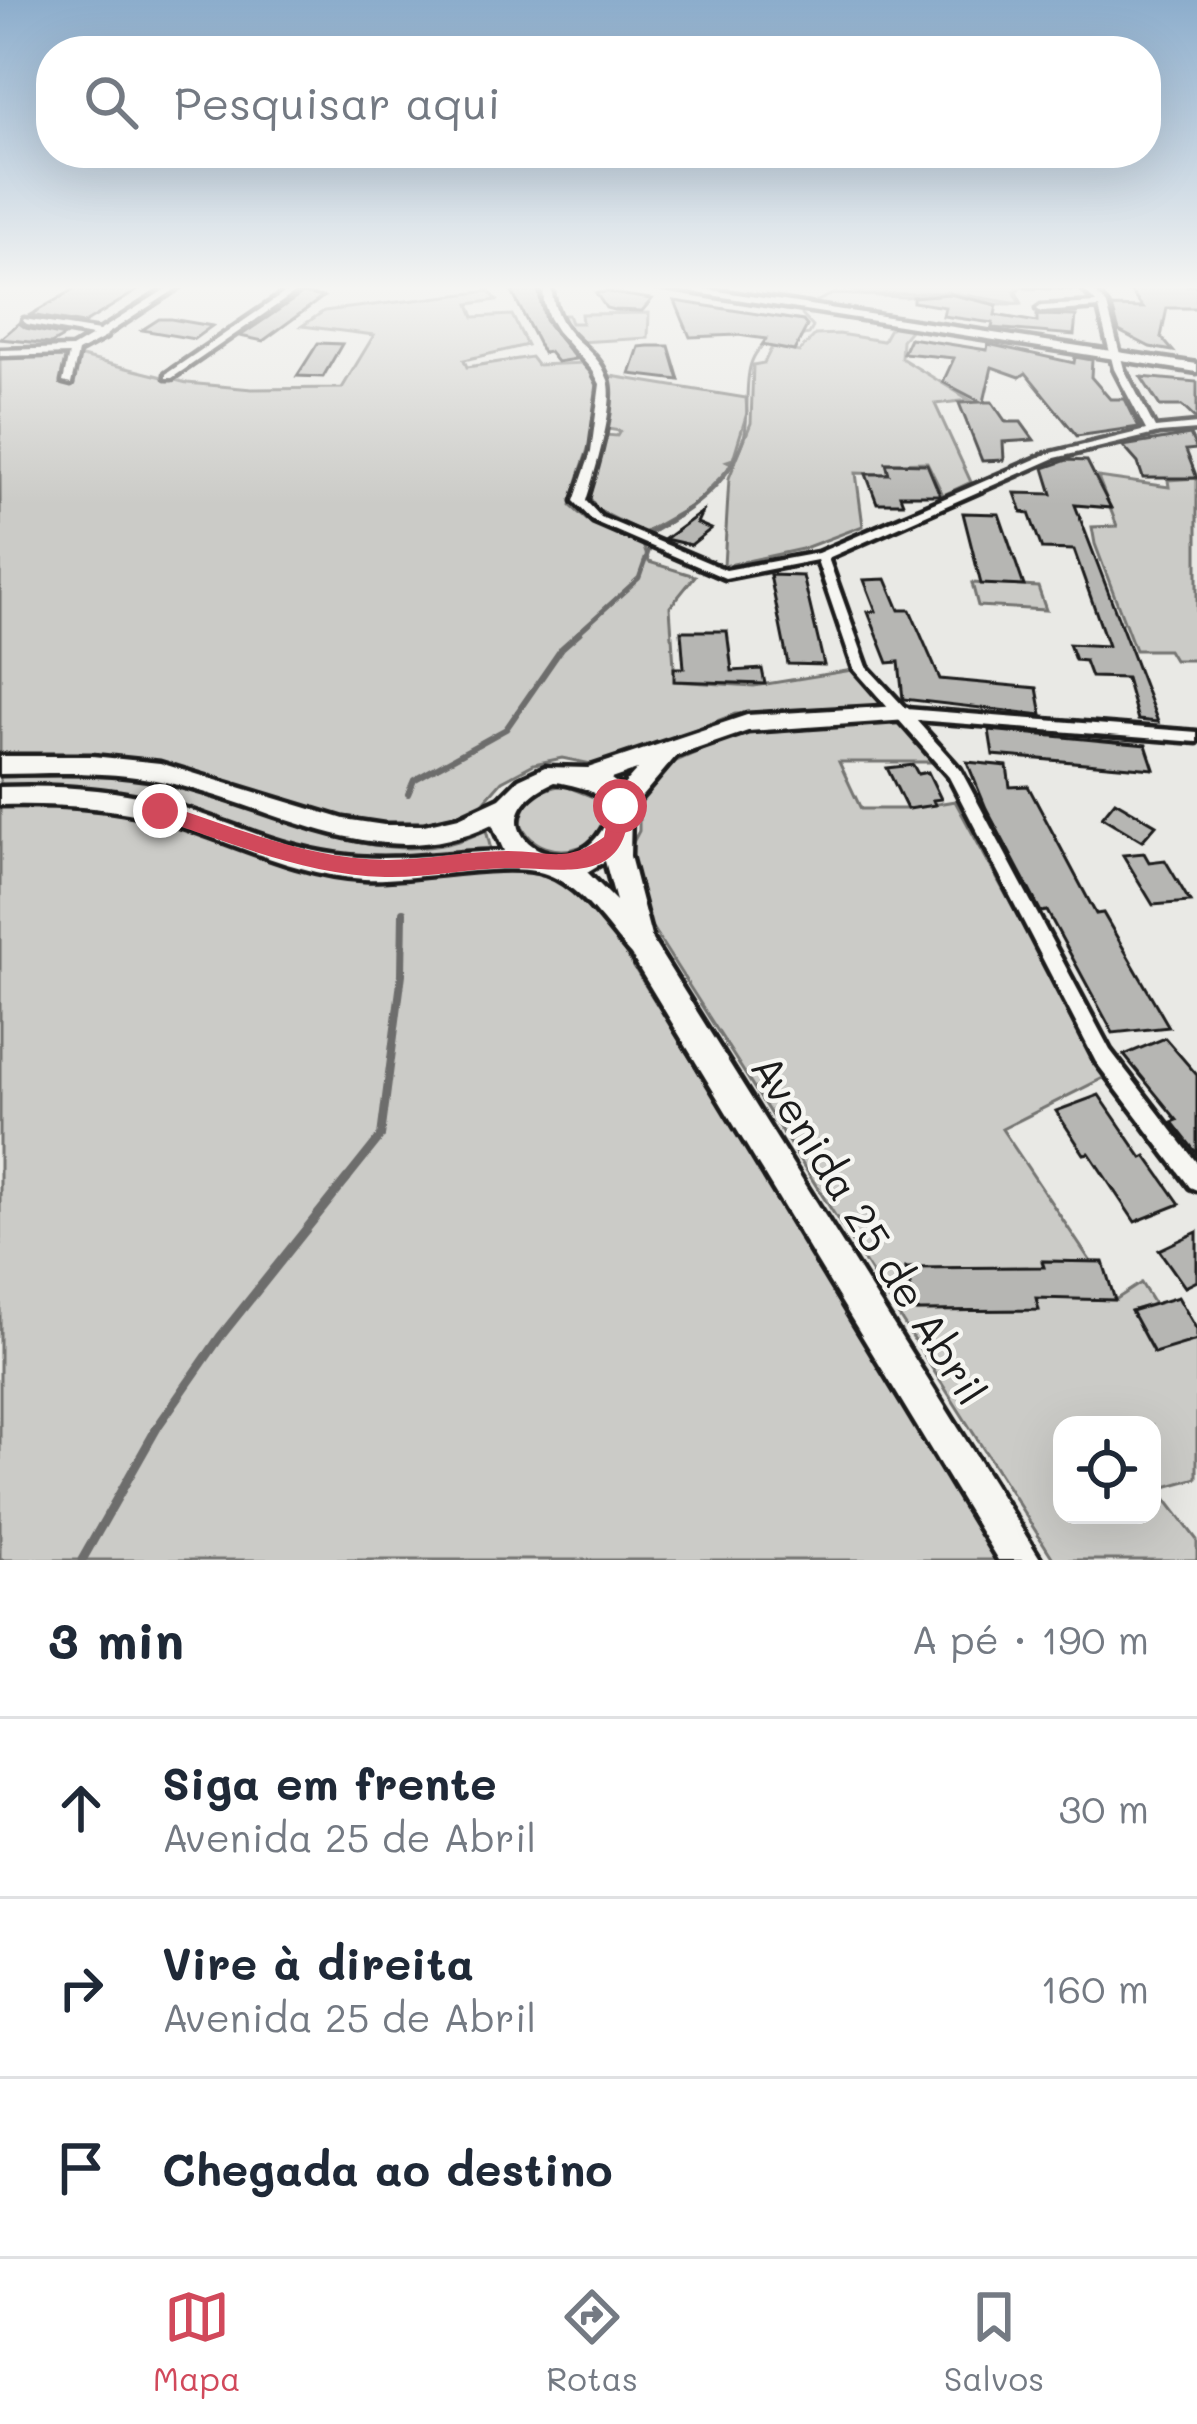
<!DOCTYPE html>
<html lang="pt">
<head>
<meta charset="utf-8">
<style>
	:root { --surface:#fff; --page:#f6f6f7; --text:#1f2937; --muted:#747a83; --line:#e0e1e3; --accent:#d1495b }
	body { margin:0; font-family:Mali,sans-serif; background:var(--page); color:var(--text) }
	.controls { position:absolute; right:36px; bottom:36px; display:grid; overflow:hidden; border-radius:24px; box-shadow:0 12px 48px #0002 }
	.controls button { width:108px; height:108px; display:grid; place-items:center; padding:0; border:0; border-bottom:3px solid var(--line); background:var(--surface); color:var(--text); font:60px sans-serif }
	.stop { position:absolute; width:36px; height:36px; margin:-27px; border:9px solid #d1495b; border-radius:50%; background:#fff }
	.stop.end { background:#d1495b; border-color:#fff; box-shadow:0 3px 12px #0008 }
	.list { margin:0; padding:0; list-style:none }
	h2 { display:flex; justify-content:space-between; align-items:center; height:156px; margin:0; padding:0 48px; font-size:51px }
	h2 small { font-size:39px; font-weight:400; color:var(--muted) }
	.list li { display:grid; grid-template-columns:78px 1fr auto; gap:36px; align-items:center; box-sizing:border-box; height:180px; padding:0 48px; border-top:3px solid var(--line) }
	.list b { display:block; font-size:45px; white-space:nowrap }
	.list p { margin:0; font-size:39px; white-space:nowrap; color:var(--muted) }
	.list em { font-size:39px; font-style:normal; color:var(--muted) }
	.icon { flex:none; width:66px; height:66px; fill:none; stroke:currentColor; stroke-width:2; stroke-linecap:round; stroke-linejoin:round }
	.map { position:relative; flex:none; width:1197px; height:1560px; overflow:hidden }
	.search { position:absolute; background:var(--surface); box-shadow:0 12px 48px #0002; left:36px; right:36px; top:36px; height:132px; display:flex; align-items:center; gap:30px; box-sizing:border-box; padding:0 42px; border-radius:48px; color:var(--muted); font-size:45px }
	.sheet { height:696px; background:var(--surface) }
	nav { display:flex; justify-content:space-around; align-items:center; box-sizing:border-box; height:168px; border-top:3px solid var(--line); background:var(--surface); font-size:33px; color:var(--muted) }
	nav a { display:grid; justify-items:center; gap:6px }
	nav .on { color:var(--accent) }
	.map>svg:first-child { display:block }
	.green { fill:#cbcbc7; stroke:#747472; stroke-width:3; fill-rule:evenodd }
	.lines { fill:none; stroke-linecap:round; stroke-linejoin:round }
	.stream-far4 { stroke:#6d6d6c; stroke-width:3 }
	.stream-far3 { stroke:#6d6d6c; stroke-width:4.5 }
	.stream-far2 { stroke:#6d6d6c; stroke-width:6 }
	.stream-far1 { stroke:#6d6d6c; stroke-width:8 }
	.stream { stroke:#6d6d6c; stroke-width:9 }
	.building { fill:#b6b6b3; stroke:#1c1c1c; stroke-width:3 }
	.street-casing { stroke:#1c1c1c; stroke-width:9 }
	.secondary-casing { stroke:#1c1c1c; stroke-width:9 }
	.primary-casing { stroke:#1c1c1c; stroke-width:9 }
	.street { fill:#f6f6f2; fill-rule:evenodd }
	.secondary { fill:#f6f6f2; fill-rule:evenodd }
	.primary { fill:#f6f6f2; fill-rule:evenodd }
	.route { fill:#d1495b }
	.labels { text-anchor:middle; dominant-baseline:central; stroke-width:9; stroke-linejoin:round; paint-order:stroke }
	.near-street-label { font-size:42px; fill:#1c1c1c; stroke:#f6f6f2 }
</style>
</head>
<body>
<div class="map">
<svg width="1197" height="1560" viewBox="0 0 1197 1560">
	<rect width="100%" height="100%" fill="#e9e9e5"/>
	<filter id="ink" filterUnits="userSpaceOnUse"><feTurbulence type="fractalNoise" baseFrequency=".00833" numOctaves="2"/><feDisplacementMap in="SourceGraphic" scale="24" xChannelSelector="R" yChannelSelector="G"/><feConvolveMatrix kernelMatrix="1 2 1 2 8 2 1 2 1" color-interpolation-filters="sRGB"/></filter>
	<g filter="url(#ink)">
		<!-- green -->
		<g class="green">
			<polygon points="839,285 1020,285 1020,286 1015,292 1019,304 946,292 865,295"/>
			<path d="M489,291L497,300L469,304L474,317L512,315L527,345L464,360L467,367L531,357L537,365L585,363C619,401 577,463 571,506L587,520L643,545L649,562L695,576L670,607L675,681L754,686L852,670L887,709L735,714L601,766L562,758L534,764L502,781L473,814L436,825L390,829L354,824L189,770L149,763L0,757V356L82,357L187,383L252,389L342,388L374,335L302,326L324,311Z"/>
			<polygon points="649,313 648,338 579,342 556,315 568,315 571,323 582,323 581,314"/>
			<polygon points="892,325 911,329 902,340 901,358 970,400 935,404 971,482 943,495 927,462 887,463 889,474 856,473 863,526 802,549 724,566 729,478 751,423 753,365 764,363 772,347 799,352 815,335 839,334 883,341"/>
			<polygon points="611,376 746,398 747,413 733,459 727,461 731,463 728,469 695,504 644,533 598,510 590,498 606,435 617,436 620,431 608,429"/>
			<polygon points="1098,477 1169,487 1168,480 1197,478 1197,660 1174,660 1168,650 1135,650 1095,544 1092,527 1117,526"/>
			<polygon points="972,583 1038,587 1046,610 978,606"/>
			<path d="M899,721L932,762H839L861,809H907L955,801L1105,1077L1002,1129L1091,1262L1043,1261L1052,1298L1115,1300L1141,1283L1154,1304L1131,1311L1153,1352L1197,1340V1478L1158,1489L1197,1540V1560H1054L639,907L628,852L639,831V799L676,761L748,730ZM1027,1267L1038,1310L917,1311L906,1269ZM1062,1425H1152V1515H1062Z"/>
			<path d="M101,772C126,775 150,777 174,783C271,807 386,882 486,830L491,850C431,856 367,866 307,851C259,839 214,816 166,803C112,789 56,786 0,787V773Z"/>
			<path d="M563,785L596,798C630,845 541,874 521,823C523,798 540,789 563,785Z"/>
			<path d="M0,804C52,805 103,804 154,818C231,838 301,874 383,878C463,882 530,844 598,909L1001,1560H0Z"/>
		</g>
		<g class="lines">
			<!-- stream-far4 -->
			<g class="stream-far4">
				<polyline points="813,303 833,294 905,297 949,293 997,304 1022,304 1016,292 1023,286"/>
				<polyline points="798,336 809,334 813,327 802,315"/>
				<path d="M743,441C754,409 734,355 773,340"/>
			</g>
			<!-- stream-far3 -->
			<g class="stream-far3">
				<path d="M648,534C691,509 727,487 744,438"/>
				<polyline points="576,635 639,578 650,547"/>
			</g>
			<!-- stream-far2 -->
			<polyline class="stream-far2" points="408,794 414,780 506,729 562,648 580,632"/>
			<!-- stream-far1 -->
			<polyline class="stream-far1" points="345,1181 381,1136 402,974 403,912"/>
			<!-- stream -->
			<polyline class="stream" points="82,1560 158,1426 220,1337 347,1178"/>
		</g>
		<!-- building -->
		<g class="building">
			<polygon points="82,285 140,289 83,324 30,315"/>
			<polygon points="513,285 537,285 545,320 576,359 557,362 549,352 543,353 512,292 517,291"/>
			<polygon points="1125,285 1197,285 1197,308 1167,308 1161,337 1173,351 1150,347 1119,331 1112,307 1143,308"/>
			<polygon points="609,292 617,294 652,299 642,311 614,310 606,308 596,293"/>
			<polygon points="303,293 323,297 263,341 240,336"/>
			<polygon points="949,294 997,305 995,315 1037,322 1037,315 1076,316 1074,335 992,328 993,323 943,316 945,307 913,302 913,297"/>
			<polygon points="675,301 803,321 807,326 794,351 762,345 766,339 738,335 690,337"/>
			<polygon points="159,319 171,319 212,326 194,339 142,330"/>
			<polygon points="19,323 26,328 65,336 51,344 0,339"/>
			<polygon points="910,338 987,350 988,344 1074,363 1075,357 1092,360 1091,377 1110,399 1125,399 1139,427 1077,436 1026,373 1020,377 992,367 984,402 992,402 1006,422 1021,422 1034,440 1003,442 1004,460 982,461 959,403 981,402 943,382 954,358 903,353"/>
			<polygon points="318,343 342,344 323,377 297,376"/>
			<polygon points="648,346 669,346 679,380 630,374 639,347"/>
			<polygon points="1141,377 1197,382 1197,420 1182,406 1160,406"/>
			<polygon points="1190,435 1197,449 1186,450 1197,478 1143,478 1138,463 1123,446"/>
			<polygon points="1067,460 1087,461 1111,508 1075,505 1158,722 1138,720 1126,678 1091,677 1085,661 1075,660 1069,644 1108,646 1074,550 1042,549 1029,513 1022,512 1015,493 1052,494 1044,468"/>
			<polygon points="886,463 927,464 940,495 900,495 903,503 877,503 866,474 889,474"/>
			<polygon points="702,512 697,523 711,529 691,545 665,539"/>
			<polygon points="963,513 999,514 1024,586 981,584"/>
			<polygon points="770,575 803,576 824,665 788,664"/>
			<polygon points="886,579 899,610 910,610 940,679 1037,688 1042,715 903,699 899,662 888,663 868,612 876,611 864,580"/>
			<polygon points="681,631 727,631 732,671 762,669 765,684 674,681 674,668 684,668"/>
			<polygon points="989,730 1146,745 1154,769 993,755"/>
			<polygon points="967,762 1007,766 1010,787 1028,786 1096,914 1103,913 1169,1027 1113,1033 1047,911 1041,912 986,808"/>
			<polygon points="913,765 918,774 928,772 941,799 933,800 935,805 907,809 887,768"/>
			<polygon points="1115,801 1156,825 1142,841 1102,817"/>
			<polygon points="1144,853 1149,862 1165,860 1190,902 1153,905 1123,855"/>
			<polygon points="1165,1038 1197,1075 1197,1154 1172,1122 1177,1120 1124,1055"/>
			<polygon points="1099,1095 1142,1158 1146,1156 1180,1204 1135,1222 1089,1153 1084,1154 1056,1111"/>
			<polygon points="1197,1232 1197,1281 1185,1287 1159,1250"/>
			<polygon points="1042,1261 1103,1262 1115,1300 1036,1298 1039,1310 916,1311 906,1268 1044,1267"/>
			<polygon points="1178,1297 1197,1330 1197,1340 1154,1353 1131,1311"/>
		</g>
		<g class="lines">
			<!-- street casing -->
			<g class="street-casing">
				<g id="street">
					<polygon points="172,285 182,285 107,334 106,337 78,352 71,384 63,382 69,354 0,356 0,350 72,348 92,336 27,324 23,321 24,319 99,331"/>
					<polygon points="296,285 306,285 172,378 166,378 166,374"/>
					<path d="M543,285H551C556,344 595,340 608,380C616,404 594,475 586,501L601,517L726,570L818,553L1047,454L1146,430L1114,369L1099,308L1041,312L1037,309L1041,306L1096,303L1081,287L1026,285H1095L1090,287L1107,305L1124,369L1155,428L1197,424V430L1159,433L1055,458L828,558L867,667L906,709L1197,732V742L916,720L960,769L1110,1050L1197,1163V1190L1190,1187L1096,1062L949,777L854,669L817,560L725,578L593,521L576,503L574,501L591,452L600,384L593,371L557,331L549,318L544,303Z"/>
				</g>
			</g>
			<!-- secondary casing -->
			<g class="secondary-casing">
				<polygon id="secondary" points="647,285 678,285 1197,364 1197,372"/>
			</g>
			<!-- primary casing -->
			<g class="primary-casing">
				<path id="primary" d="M900,706L908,708L911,714L908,720L748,731L676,756L631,809L630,856L652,940L1041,1560H998L631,955C608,929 581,886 546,874C507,860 413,882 364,879C293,875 230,840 163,821C110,806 55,804 0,805V787C55,785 110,788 164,802C223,819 278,847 339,855C394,863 449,852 504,851L492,824C379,879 275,805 165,782C111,770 55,773 0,774V756H92L160,763L344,819L384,825H424L459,817L500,798L519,779L545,767L588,768L747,715ZM637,770L622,787L611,779ZM554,782C585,786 628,798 597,837C558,886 468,821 554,782ZM605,861L616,901L587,872Z"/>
			</g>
			<!-- street -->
			<use href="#street" class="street"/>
			<!-- secondary -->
			<use href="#secondary" class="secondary"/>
			<!-- primary -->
			<use href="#primary" class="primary"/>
		</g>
	</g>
	<!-- sky -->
	<linearGradient id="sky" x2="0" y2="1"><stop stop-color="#8cadcc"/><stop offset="0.57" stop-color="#f5f5f3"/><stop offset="1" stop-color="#f5f5f3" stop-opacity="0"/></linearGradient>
	<rect width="1197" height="504" fill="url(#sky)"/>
	<!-- route -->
	<path class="route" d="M620,798L629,806C627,888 562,867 505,868C465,869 425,878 385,877C305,875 229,842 153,817L150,811L160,803C234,827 308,859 386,860C426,860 467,851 507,851C549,851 566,864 604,837L610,806Z"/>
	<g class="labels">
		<!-- near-street labels -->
		<g class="near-street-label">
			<text transform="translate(870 1229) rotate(58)">Avenida 25 de Abril</text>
		</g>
	</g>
</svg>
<div class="controls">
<button><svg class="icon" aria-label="locate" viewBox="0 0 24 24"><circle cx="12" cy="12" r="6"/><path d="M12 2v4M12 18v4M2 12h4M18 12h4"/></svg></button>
</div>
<div class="stop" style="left:620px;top:806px"></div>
<div class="stop end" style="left:160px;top:811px"></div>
<div class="search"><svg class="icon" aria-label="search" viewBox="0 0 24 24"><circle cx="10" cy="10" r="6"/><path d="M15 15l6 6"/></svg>Pesquisar aqui</div>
</div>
<section class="sheet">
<h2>3 min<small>A pé · 190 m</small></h2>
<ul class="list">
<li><svg class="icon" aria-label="ahead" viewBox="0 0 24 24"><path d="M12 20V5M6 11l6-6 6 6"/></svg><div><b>Siga em frente</b><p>Avenida 25 de Abril</p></div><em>30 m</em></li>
<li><svg class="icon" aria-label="right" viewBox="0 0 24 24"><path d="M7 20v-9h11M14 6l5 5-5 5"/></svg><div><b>Vire à direita</b><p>Avenida 25 de Abril</p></div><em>160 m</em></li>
<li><svg class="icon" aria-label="arrive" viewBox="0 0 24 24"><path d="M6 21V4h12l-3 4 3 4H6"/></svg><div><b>Chegada ao destino</b></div></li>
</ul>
</section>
<nav>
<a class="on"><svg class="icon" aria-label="map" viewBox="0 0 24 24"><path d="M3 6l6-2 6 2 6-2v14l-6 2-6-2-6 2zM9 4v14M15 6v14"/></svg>Mapa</a>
<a><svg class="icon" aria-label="directions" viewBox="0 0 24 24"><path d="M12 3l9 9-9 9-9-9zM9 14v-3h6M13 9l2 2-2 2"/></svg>Rotas</a>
<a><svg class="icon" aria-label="saved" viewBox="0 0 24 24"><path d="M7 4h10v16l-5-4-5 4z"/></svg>Salvos</a>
</nav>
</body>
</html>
